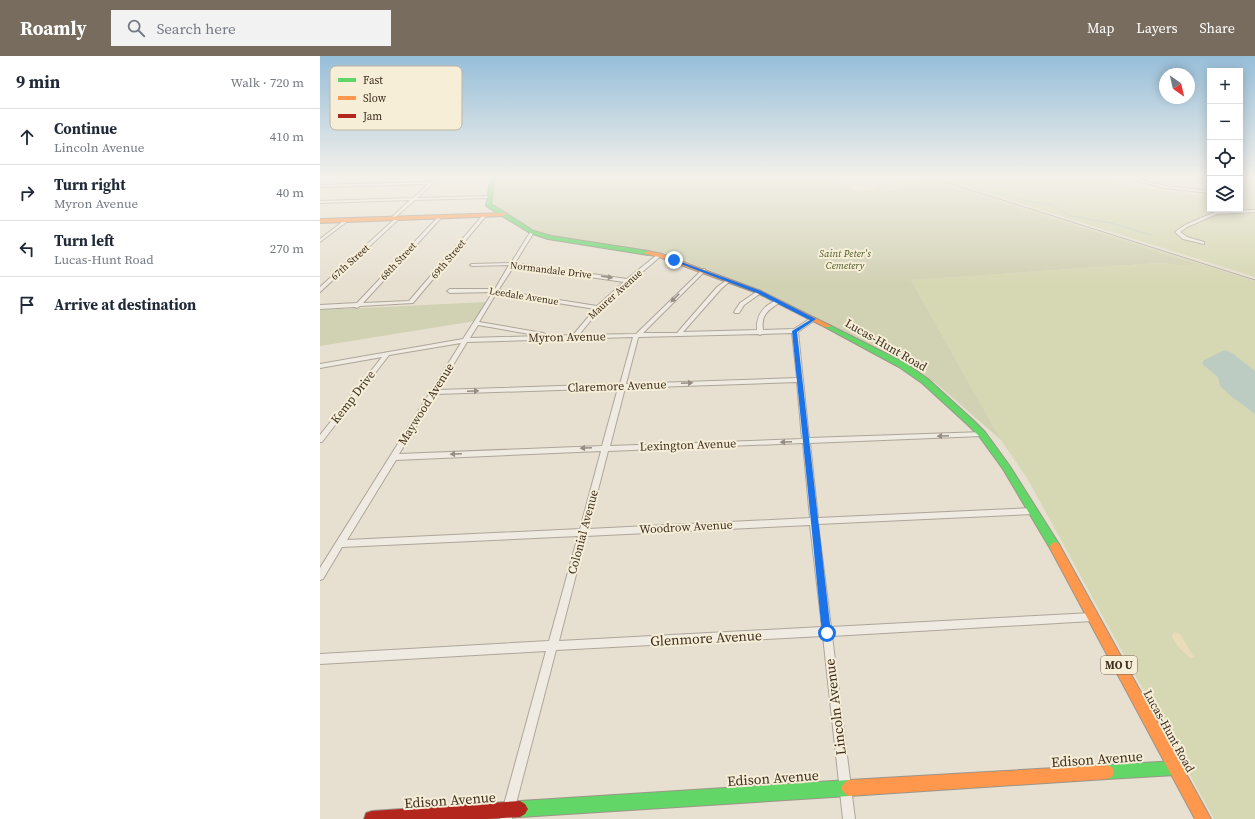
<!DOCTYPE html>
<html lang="en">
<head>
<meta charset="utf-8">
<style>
	:root { --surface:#fff; --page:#f2f2f3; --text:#1f2937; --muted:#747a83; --line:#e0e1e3; --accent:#786c5e }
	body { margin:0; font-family:"Source Serif 4",serif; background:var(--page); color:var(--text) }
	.controls { position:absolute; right:12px; top:12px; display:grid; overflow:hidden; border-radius:0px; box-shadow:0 2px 10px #0003 }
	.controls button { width:36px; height:36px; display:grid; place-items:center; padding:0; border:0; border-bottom:1px solid var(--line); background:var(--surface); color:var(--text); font:20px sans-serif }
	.compass { position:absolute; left:839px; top:12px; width:36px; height:36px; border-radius:50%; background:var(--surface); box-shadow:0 2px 10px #0003; rotate:146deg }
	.stop { position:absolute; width:12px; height:12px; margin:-9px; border:3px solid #1a73e8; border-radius:50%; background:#fff }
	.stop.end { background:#1a73e8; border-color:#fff; box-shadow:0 1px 4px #0008 }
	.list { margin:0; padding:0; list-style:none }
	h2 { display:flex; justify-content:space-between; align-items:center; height:52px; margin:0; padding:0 16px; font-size:17px }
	h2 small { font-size:13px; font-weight:400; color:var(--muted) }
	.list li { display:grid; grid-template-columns:26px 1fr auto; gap:12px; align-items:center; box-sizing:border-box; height:56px; padding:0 16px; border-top:1px solid var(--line) }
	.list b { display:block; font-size:15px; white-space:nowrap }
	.list p { margin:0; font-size:13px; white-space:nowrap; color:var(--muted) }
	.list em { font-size:13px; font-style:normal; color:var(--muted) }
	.icon { flex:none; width:22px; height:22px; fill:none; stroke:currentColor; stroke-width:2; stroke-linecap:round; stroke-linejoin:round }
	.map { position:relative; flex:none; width:935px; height:763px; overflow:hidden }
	header { display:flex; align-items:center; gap:24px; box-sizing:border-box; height:56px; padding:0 20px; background:var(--accent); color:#fff }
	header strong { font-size:19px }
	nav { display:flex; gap:22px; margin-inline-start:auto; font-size:14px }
	.search { width:280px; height:36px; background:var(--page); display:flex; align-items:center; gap:10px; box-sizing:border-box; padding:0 14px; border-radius:0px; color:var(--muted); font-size:15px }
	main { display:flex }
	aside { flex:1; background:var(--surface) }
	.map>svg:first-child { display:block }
	.green { fill:#d6d7b3 }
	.sand { fill:#eadcb9 }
	.cemetery { fill:#d1d1b3 }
	.water { fill:#bcccc2 }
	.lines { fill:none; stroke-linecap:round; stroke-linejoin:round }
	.stream { stroke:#bcccc2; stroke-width:1 }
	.street-casing { stroke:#ada599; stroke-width:2 }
	.fast-casing { stroke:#9c958a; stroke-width:2 }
	.slow-casing { stroke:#9c958a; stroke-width:2 }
	.jam-casing { stroke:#9c958a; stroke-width:2 }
	.street { fill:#efebe3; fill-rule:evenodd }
	.fast { fill:#63d668; fill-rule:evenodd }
	.slow { fill:#ff974d; fill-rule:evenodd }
	.jam { fill:#b3261e; fill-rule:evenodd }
	.tram { stroke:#afaaa2; stroke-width:1 }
	.oneway { fill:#968c82 }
	.route { fill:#1a73e8 }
	.labels { text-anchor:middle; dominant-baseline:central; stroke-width:4; stroke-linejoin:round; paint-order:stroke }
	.far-park-label { font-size:10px; font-style:italic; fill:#4d5a26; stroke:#f7eed8 }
	.far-street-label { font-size:10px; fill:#3d2e20; stroke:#f7eed8 }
	.shield { fill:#f7eed8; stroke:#756857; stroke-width:1 }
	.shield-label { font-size:11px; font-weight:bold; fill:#3d2e20 }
	.street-label { font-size:12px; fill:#3d2e20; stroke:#f7eed8 }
	.near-street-label { font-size:14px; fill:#3d2e20; stroke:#f7eed8 }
	.key { fill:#f7eed8; stroke:#bfb4a1; stroke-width:1 }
	.key-label { font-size:11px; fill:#3d2e20 }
</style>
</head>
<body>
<header>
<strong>Roamly</strong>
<div class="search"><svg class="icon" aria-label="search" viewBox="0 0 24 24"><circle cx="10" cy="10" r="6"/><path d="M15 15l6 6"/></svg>Search here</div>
<nav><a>Map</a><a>Layers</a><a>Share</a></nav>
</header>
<main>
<aside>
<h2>9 min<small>Walk · 720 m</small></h2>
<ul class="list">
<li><svg class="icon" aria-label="ahead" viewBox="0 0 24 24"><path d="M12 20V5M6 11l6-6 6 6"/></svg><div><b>Continue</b><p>Lincoln Avenue</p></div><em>410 m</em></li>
<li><svg class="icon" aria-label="right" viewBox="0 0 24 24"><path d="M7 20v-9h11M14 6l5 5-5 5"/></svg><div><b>Turn right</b><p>Myron Avenue</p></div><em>40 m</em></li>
<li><svg class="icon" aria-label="left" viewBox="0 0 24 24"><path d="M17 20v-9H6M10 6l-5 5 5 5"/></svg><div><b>Turn left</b><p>Lucas-Hunt Road</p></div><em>270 m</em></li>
<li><svg class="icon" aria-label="arrive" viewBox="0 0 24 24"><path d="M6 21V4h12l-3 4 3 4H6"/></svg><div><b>Arrive at destination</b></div></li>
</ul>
</aside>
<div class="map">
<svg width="935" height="763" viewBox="0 0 935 763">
	<rect width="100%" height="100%" fill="#e7e0d1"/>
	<!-- green -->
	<g class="green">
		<polygon points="580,121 607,121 935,225 935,763 894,763 707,422 681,384 591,224 839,207 852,208 604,124 568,132 566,133 567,135 547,140 537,135 553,134 561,130 587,124"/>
		<polygon points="616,121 787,121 818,131 868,138 890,137 890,153 920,153 920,121 935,121 935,221"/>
	</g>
	<!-- sand -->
	<polygon class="sand" points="854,576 860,578 874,601 870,602 860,593 852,581"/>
	<!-- cemetery -->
	<g class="cemetery">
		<polygon points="177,121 508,121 547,140 609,124 875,208 862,209 839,207 591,224 681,384 618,329 579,303 443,235 347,198 237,181 219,176 171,148"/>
		<polygon points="167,246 155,265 0,290 0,254"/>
	</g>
	<!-- water -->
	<polygon class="water" points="905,294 912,297 935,315 935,358 911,340 900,330 898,321 882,308 884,304"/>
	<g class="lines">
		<!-- stream -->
		<polyline class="stream" points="628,121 665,135 689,139 706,145 732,149 751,160 791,167 831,179"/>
		<!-- street casing -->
		<g class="street-casing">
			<g id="street">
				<polygon points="0,121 5,121 0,124"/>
				<polygon points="116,121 120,121 97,142 169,140 171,141 169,142 95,144 72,164 71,164 71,162 90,144 0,147 0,145 93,142 108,128 0,131 0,129 110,126"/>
				<polygon points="801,121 809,121 845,130 890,135 890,137 845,132"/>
				<path d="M871,121C879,121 884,125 890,129V132Z"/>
				<polygon points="935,154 935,156 897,158 867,171 860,176 867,181 884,186 884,188 863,183 855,176 865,169 895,156"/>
				<polygon points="163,159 166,160 93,247 40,250 37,252 35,251 0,253 0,249 37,247 119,160 121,160 121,162 43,247 89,245"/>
				<polygon points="77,161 80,162 0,236 0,231"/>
				<polygon points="26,163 29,164 0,186 0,183"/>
				<path d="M211,175L214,176L195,207L307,223L338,198L342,199L285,248L275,259L259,279L316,278L383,213H385V215L323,277H357L397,231L408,223L410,224V225L401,233L363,276L437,274C436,259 443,250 457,244L460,246L459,247C447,255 441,259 443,274L474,273L491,262H495V264L478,276L489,382L664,376L665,378L664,380H662L490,387L498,462L713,452L716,453L717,455L716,457L713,458L498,468L511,571L772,557L775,558L777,561L775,564L772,565L512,580L535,763H523L503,580L236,594L192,763H180L226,595L0,608V598L229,585L258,480L22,491L3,523L0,524V512L141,287L69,299L2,386H0V379L62,301L0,312V308L143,283L173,236L130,237L127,235L130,233H175L189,209L152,210L150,209L152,208L191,207ZM194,210L304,226L277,250L182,235L179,233ZM177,236L181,238L275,253L253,279L225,280V278L223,277L159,266ZM158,269L221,280L150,282ZM472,277L477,322L306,328L318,282L319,281L438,278L440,279L442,278ZM313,281L300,328L118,334L147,286ZM477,326L482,383L290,390L305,332ZM298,332L282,390L79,398L116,338ZM483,387L490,462L268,473L288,395ZM281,395L260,473L27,484L76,404ZM490,469L502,571L239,585L266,480Z"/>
				<polygon points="439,234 442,236 441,237 424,249 419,257 415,257 414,256 420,247"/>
			</g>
		</g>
		<!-- fast casing -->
		<g class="fast-casing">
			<g id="fast">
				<polygon points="171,121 175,121 171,148 214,175 231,180 328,195 331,197 328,199 228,183 210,177 166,150"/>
				<polygon points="507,268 585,307 608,323 654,365 665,376 689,409 739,488 740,491 739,494 735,496 731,494 683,413 659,380 648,369 602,327 579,311 505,271 505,269"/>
				<polygon points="856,705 861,707 863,712 861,717 856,719 787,723 782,721 780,716 782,711 787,709"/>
				<polygon points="529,724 534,727 537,732 534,737 529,740 200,761 195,758 192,753 195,748 200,745"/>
			</g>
		</g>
		<!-- slow casing -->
		<g class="slow-casing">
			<g id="slow">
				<polygon points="185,157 186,158 183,160 0,167 0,163"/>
				<polygon points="328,195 342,198 441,235 511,270 509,271 505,271 437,237 339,201 326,198 325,197"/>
				<polygon points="735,486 739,488 891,763 875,763 731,494 730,491 731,488"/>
				<polygon points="787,709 792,711 794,716 792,721 787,723 529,740 524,737 521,732 524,727 529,724"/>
			</g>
		</g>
		<!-- jam casing -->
		<g class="jam-casing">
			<polygon id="jam" points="200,745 205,748 208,753 205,758 200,761 167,763 44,763 46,757 52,755"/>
		</g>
		<!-- street -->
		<use href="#street" class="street"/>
		<!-- fast -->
		<use href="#fast" class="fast"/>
		<!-- slow -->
		<use href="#slow" class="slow"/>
		<!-- jam -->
		<use href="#jam" class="jam"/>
		<!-- tram -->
		<polyline class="tram" points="610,121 935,224"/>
	</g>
	<!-- one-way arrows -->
	<defs><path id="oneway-solid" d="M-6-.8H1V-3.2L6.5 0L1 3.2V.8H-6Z"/></defs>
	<g class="oneway">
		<use href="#oneway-solid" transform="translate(287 221) rotate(8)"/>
		<use href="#oneway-solid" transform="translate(355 242) rotate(135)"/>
		<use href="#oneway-solid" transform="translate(367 327) rotate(-2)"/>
		<use href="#oneway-solid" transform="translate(153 335) rotate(-2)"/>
		<use href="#oneway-solid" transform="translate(623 380) rotate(178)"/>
		<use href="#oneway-solid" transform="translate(466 386) rotate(178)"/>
		<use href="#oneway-solid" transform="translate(266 392) rotate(177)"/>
		<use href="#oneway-solid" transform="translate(136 398) rotate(177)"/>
	</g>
	<!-- sky -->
	<linearGradient id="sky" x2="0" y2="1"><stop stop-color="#96bed9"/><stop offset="0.53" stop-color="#f4f1ea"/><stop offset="1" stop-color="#f4f1ea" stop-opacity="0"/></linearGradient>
	<rect width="935" height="228" fill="url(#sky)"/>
	<!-- route -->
	<polygon class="route" points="353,203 441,235 496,263 477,276 511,577 510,580 507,581 502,577 472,275 490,264 437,237 353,205"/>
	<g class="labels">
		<!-- far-park labels -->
		<g class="far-park-label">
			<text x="525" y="197">Saint Peter's<tspan x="525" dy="12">Cemetery</tspan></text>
		</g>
		<!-- far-street labels -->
		<g class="far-street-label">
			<text transform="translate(128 203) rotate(-50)">69th Street</text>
			<text transform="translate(78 205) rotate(-47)">68th Street</text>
			<text transform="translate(30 206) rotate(-42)">67th Street</text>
			<text transform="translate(231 214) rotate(7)">Normandale Drive</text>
			<text transform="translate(295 238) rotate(-42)">Maurer Avenue</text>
			<text transform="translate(204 240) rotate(9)">Leedale Avenue</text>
		</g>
		<!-- shield labels -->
		<rect class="shield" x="781" y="600" width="36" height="18" rx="3"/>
		<g class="shield-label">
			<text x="799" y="609">MO U</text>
		</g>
		<!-- street labels -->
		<g class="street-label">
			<text transform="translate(247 281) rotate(-1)">Myron Avenue</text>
			<text transform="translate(566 289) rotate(30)">Lucas-Hunt Road</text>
			<text transform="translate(297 330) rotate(-2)">Claremore Avenue</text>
			<text transform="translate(33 341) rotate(-52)">Kemp Drive</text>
			<text transform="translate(106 348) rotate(-58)">Maywood Avenue</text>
			<text transform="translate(368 389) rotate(-2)">Lexington Avenue</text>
			<text transform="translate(366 471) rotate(-3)">Woodrow Avenue</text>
			<text transform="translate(263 476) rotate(-75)">Colonial Avenue</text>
			<text transform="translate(849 675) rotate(61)">Lucas-Hunt Road</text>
		</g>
		<!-- near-street labels -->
		<g class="near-street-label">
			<text transform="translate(386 582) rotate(-3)">Glenmore Avenue</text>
			<text transform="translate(515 651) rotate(-97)">Lincoln Avenue</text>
			<text transform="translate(777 703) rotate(-4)">Edison Avenue</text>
			<text transform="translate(453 722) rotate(-4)">Edison Avenue</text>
			<text transform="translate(130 744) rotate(-4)">Edison Avenue</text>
		</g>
	</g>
	<!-- legend -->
	<rect x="10" y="10" width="132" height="64" rx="6" class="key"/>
	<rect x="18" y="22" width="18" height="4" fill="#63d668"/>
	<rect x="18" y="40" width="18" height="4" fill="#ff974d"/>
	<rect x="18" y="58" width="18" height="4" fill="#b3261e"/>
	<g class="key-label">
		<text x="43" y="28">Fast</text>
		<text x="43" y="46">Slow</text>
		<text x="43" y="64">Jam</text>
	</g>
</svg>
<div class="controls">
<button>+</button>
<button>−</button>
<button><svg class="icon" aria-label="locate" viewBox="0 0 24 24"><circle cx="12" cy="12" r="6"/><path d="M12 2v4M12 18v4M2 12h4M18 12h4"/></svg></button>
<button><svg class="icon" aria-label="layers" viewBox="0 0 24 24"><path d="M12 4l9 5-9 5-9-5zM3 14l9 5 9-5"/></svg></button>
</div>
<svg class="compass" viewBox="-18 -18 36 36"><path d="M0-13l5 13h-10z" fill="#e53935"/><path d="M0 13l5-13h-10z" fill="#747a83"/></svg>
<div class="stop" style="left:507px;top:577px"></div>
<div class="stop end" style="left:354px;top:204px"></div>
</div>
</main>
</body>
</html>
